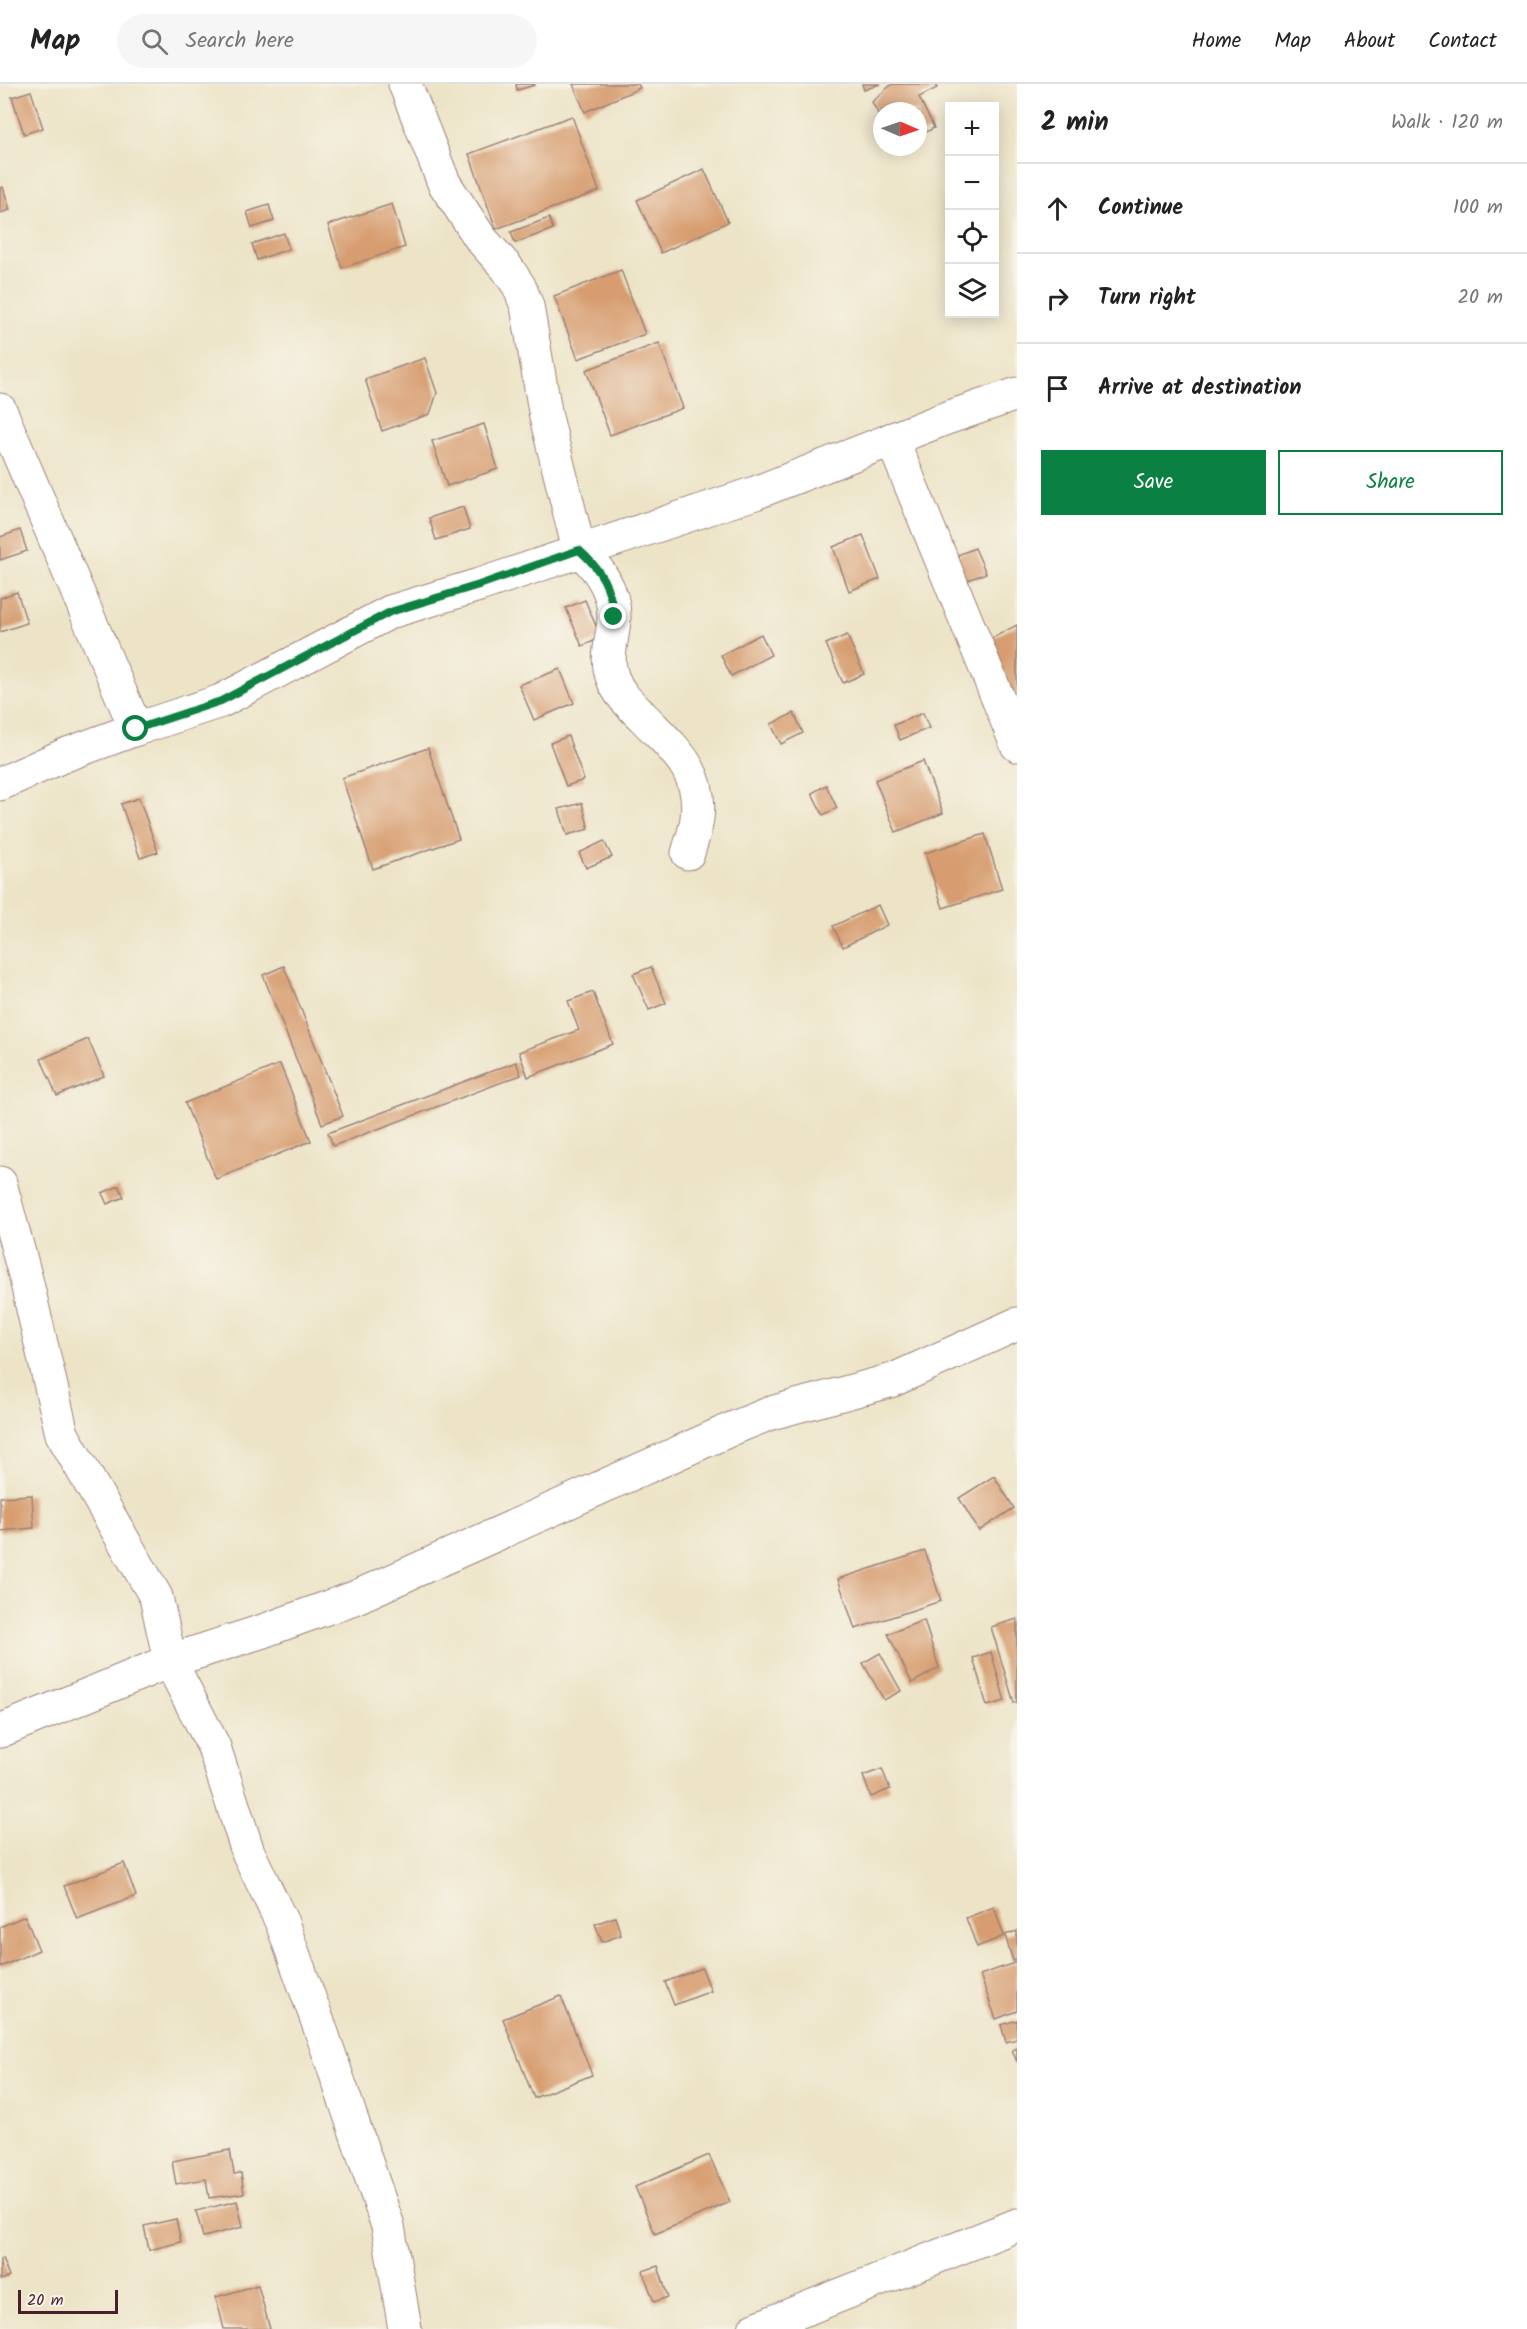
<!DOCTYPE html>
<html lang="en">
<head>
<meta charset="utf-8">
<style>
	:root { --surface:#fff; --page:#f6f6f6; --text:#222; --muted:#767676; --line:#e0e0e0; --accent:#0b8043 }
	body { margin:0; font-family:Kalam,sans-serif; background:var(--page); color:var(--text) }
	.controls { position:absolute; right:18px; top:18px; display:grid; overflow:hidden; border-radius:0px; box-shadow:0 3px 15px #0003 }
	.controls button { width:54px; height:54px; display:grid; place-items:center; padding:0; border:0; border-bottom:2px solid var(--line); background:var(--surface); color:var(--text); font:30px sans-serif }
	.compass { position:absolute; left:873px; top:18px; width:54px; height:54px; border-radius:50%; background:var(--surface); box-shadow:0 3px 15px #0003; rotate:92deg }
	.scale { position:absolute; left:18px; bottom:15px; width:100px; box-sizing:border-box; padding-left:6px; border:3px solid #4a1f2b; border-top:0; font-size:16px; line-height:21px; white-space:nowrap; color:#4a1f2b; -webkit-text-stroke:4px #f7f3e8; paint-order:stroke }
	.stop { position:absolute; width:18px; height:18px; margin:-14px; border:4px solid #0b8043; border-radius:50%; background:#fff }
	.stop.end { background:#0b8043; border-color:#fff; box-shadow:0 2px 6px #0008 }
	.list { margin:0; padding:0; list-style:none }
	h2 { display:flex; justify-content:space-between; align-items:center; height:78px; margin:0; padding:0 24px; font-size:26px }
	h2 small { font-size:20px; font-weight:400; color:var(--muted) }
	.list li { display:grid; grid-template-columns:39px 1fr auto; gap:18px; align-items:center; box-sizing:border-box; height:90px; padding:0 24px; border-top:2px solid var(--line) }
	.list b { display:block; font-size:22px; white-space:nowrap }
	.list em { font-size:20px; font-style:normal; color:var(--muted) }
	.actions { display:flex; gap:12px; padding:18px 24px }
	.actions a { flex:1; padding:14px 0; border:2px solid var(--accent); border-radius:0px; text-align:center; font-size:21px; color:var(--accent) }
	.actions .main { background:var(--accent); color:#fff }
	.icon { flex:none; width:33px; height:33px; fill:none; stroke:currentColor; stroke-width:2; stroke-linecap:round; stroke-linejoin:round }
	.map { position:relative; flex:none; width:1017px; height:2245px; overflow:hidden }
	header { display:flex; align-items:center; gap:36px; box-sizing:border-box; height:84px; padding:0 30px; background:var(--surface); border-bottom:2px solid var(--line) }
	header strong { font-size:28px }
	nav { display:flex; gap:33px; margin-inline-start:auto; font-size:21px }
	.search { width:420px; height:54px; background:var(--page); display:flex; align-items:center; gap:15px; box-sizing:border-box; padding:0 21px; border-radius:33px; color:var(--muted); font-size:22px }
	main { display:flex }
	aside { flex:1; background:var(--surface) }
	.map>svg:first-child { display:block }
	.building { fill:#d79d6f }
	.lines { fill:none; stroke-linecap:round; stroke-linejoin:round }
	.minor-casing { stroke:#9c8279; stroke-width:35 }
	.minor { stroke:#fff; stroke-width:33 }
	.route { stroke:#0b8043; stroke-width:8 }
</style>
</head>
<body>
<header>
<strong>Map</strong>
<div class="search"><svg class="icon" aria-label="search" viewBox="0 0 24 24"><circle cx="10" cy="10" r="6"/><path d="M15 15l6 6"/></svg>Search here</div>
<nav><a>Home</a><a>Map</a><a>About</a><a>Contact</a></nav>
</header>
<main>
<div class="map">
<svg width="1017" height="2245" viewBox="0 0 1017 2245">
	<rect width="100%" height="100%" fill="#f7f3e8"/>
	<filter id="ink" filterUnits="userSpaceOnUse"><feTurbulence type="fractalNoise" baseFrequency=".0167" numOctaves="2"/><feDisplacementMap in="SourceGraphic" scale="12" xChannelSelector="R" yChannelSelector="G"/><feConvolveMatrix kernelMatrix="1 2 1 2 8 2 1 2 1" color-interpolation-filters="sRGB"/></filter>
	<filter id="wash" filterUnits="userSpaceOnUse"><feTurbulence type="fractalNoise" baseFrequency=".008" numOctaves="4" result="noise"/><feDisplacementMap in="SourceGraphic" scale="24" xChannelSelector="R" yChannelSelector="G"/><feGaussianBlur stdDeviation="1.35" result="paint"/><feColorMatrix in="noise" values="0 0 0 0 0 0 0 0 0 0 0 0 0 0 0 0 0 1.4 0 .05"/><feComposite in="paint" operator="in"/></filter>
	<g filter="url(#wash)">
		<rect width="100%" height="100%" fill="#ede4c7"/>
		<g id="blocks">
			<!-- building -->
			<g class="building">
				<polygon points="516,0 534,0 535,1 517,6"/>
				<polygon points="573,0 638,0 640,4 585,28"/>
				<polygon points="862,0 880,0 864,6"/>
				<polygon points="892,0 935,0 937,4 919,13 934,44 918,52 918,27 882,27 882,37 872,18"/>
				<polygon points="31,7 43,44 24,50 12,13"/>
				<polygon points="572,32 599,107 496,145 469,70"/>
				<polygon points="704,85 728,138 661,169 637,116"/>
				<polygon points="3,103 10,126 0,129 0,104"/>
				<polygon points="392,120 405,163 342,184 328,141"/>
				<polygon points="269,121 274,137 252,144 247,128"/>
				<polygon points="549,134 553,145 515,159 511,148"/>
				<polygon points="284,149 289,165 257,176 252,160"/>
				<polygon points="621,186 645,250 578,275 554,212"/>
				<polygon points="659,259 683,324 610,351 586,286"/>
				<polygon points="425,274 437,309 430,330 382,347 365,295"/>
				<polygon points="484,340 498,385 447,402 432,357"/>
				<polygon points="463,423 470,445 436,456 429,434"/>
				<polygon points="20,446 27,467 0,476 0,453"/>
				<polygon points="863,451 880,495 849,507 833,463"/>
				<polygon points="975,464 986,489 963,498 953,473"/>
				<polygon points="17,508 27,539 0,548 0,514"/>
				<polygon points="585,516 601,554 582,562 566,524"/>
				<polygon points="1017,541 1017,622 984,558"/>
				<polygon points="761,550 771,571 731,592 721,571"/>
				<polygon points="847,551 864,590 843,599 826,560"/>
				<polygon points="560,585 574,619 534,636 519,601"/>
				<polygon points="794,629 803,649 781,660 771,640"/>
				<polygon points="923,629 929,644 900,656 894,641"/>
				<polygon points="568,652 584,696 566,702 550,659"/>
				<polygon points="428,664 459,755 373,785 342,694"/>
				<polygon points="923,677 943,729 896,748 875,696"/>
				<polygon points="826,701 837,724 823,731 812,709"/>
				<polygon points="139,714 158,768 140,774 121,720"/>
				<polygon points="582,719 589,745 567,751 559,725"/>
				<polygon points="985,750 1002,805 943,824 925,769"/>
				<polygon points="604,757 612,773 586,784 579,769"/>
				<polygon points="878,821 887,841 843,863 833,842"/>
				<polygon points="284,882 343,1032 322,1040 263,891"/>
				<polygon points="651,883 666,919 649,926 633,890"/>
				<polygon points="593,908 613,960 528,993 519,968 579,946 568,917"/>
				<polygon points="88,955 104,992 57,1012 41,975"/>
				<polygon points="516,978 521,991 333,1062 328,1049"/>
				<polygon points="280,980 311,1057 216,1095 185,1019"/>
				<polygon points="119,1102 124,1113 107,1120 102,1109"/>
				<polygon points="994,1392 1014,1424 979,1447 959,1414"/>
				<polygon points="32,1411 34,1444 0,1447 0,1413"/>
				<polygon points="925,1467 941,1517 855,1545 838,1495"/>
				<polygon points="1017,1535 1017,1618 1014,1619 991,1543"/>
				<polygon points="924,1536 939,1584 912,1599 888,1550"/>
				<polygon points="991,1568 1005,1617 987,1622 973,1574"/>
				<polygon points="880,1569 901,1607 884,1616 863,1579"/>
				<polygon points="882,1685 890,1705 871,1713 863,1692"/>
				<polygon points="124,1779 136,1812 77,1835 64,1802"/>
				<polygon points="994,1823 1004,1852 977,1863 966,1834"/>
				<polygon points="25,1832 39,1866 0,1883 0,1843"/>
				<polygon points="615,1833 621,1851 602,1858 595,1840"/>
				<polygon points="1017,1847 1017,1876 1013,1877 1005,1851"/>
				<polygon points="1017,1878 1017,1927 996,1935 980,1891"/>
				<polygon points="702,1884 711,1907 674,1921 665,1898"/>
				<polygon points="561,1912 592,1991 534,2014 503,1935"/>
				<polygon points="1017,1936 1017,1955 1006,1958 1001,1941"/>
				<polygon points="1017,1964 1017,1978 1012,1966"/>
				<polygon points="230,2066 234,2090 241,2089 244,2109 209,2114 206,2095 176,2100 172,2077"/>
				<polygon points="709,2071 730,2118 655,2150 635,2103"/>
				<polygon points="237,2117 243,2143 203,2153 196,2127"/>
				<polygon points="176,2135 181,2158 149,2166 144,2142"/>
				<polygon points="2,2174 9,2193 0,2196 0,2175"/>
				<polygon points="658,2182 668,2213 654,2218 643,2187"/>
				<polygon points="258,2201 270,2245 224,2245 216,2213"/>
			</g>
		</g>
	</g>
	<g filter="url(#ink)">
		<use href="#blocks" fill-opacity="0" stroke="#9c8279" stroke-width="1.5"/>
		<g class="lines">
			<!-- minor casing -->
			<g class="minor-casing">
				<g id="minor">
					<path d="M405,0L444,99L481,155L507,184L519,202L527,222L546,333L579,466C598,483 614,506 614,532C614,554 604,573 613,595C619,611 632,622 644,634C673,664 703,687 697,734C696,746 691,758 688,769"/>
					<polyline points="0,326 136,645"/>
					<polyline points="892,355 1017,661"/>
					<polyline points="0,700 65,671 136,645 221,617 390,528 479,501 755,409 944,335 1017,310"/>
					<polyline points="0,1099 26,1195 62,1350 156,1513 170,1577 214,1663 248,1768 282,1839 323,1952 388,2142 405,2245"/>
					<polyline points="0,1647 170,1577 263,1547 354,1514 736,1343 771,1329 893,1296 1017,1240"/>
					<polyline points="755,2245 1017,2141"/>
				</g>
			</g>
			<!-- minor -->
			<use href="#minor" class="minor"/>
		</g>
	</g>
	<g class="lines" filter="url(#ink)">
		<!-- route -->
		<path class="route" d="M136,645L221,617L390,528L479,501L579,466C601,485 611,504 614,533"/>
	</g>
</svg>
<div class="controls">
<button>+</button>
<button>−</button>
<button><svg class="icon" aria-label="locate" viewBox="0 0 24 24"><circle cx="12" cy="12" r="6"/><path d="M12 2v4M12 18v4M2 12h4M18 12h4"/></svg></button>
<button><svg class="icon" aria-label="layers" viewBox="0 0 24 24"><path d="M12 4l9 5-9 5-9-5zM3 14l9 5 9-5"/></svg></button>
</div>
<svg class="compass" viewBox="-18 -18 36 36"><path d="M0-13l5 13h-10z" fill="#e53935"/><path d="M0 13l5-13h-10z" fill="#767676"/></svg>
<div class="scale">20 m</div>
<div class="stop" style="left:136px;top:645px"></div>
<div class="stop end" style="left:614px;top:533px"></div>
</div>
<aside>
<h2>2 min<small>Walk · 120 m</small></h2>
<ul class="list">
<li><svg class="icon" aria-label="ahead" viewBox="0 0 24 24"><path d="M12 20V5M6 11l6-6 6 6"/></svg><div><b>Continue</b></div><em>100 m</em></li>
<li><svg class="icon" aria-label="right" viewBox="0 0 24 24"><path d="M7 20v-9h11M14 6l5 5-5 5"/></svg><div><b>Turn right</b></div><em>20 m</em></li>
<li><svg class="icon" aria-label="arrive" viewBox="0 0 24 24"><path d="M6 21V4h12l-3 4 3 4H6"/></svg><div><b>Arrive at destination</b></div></li>
</ul>
<div class="actions"><a class="main">Save</a><a>Share</a></div>
</aside>
</main>
</body>
</html>
